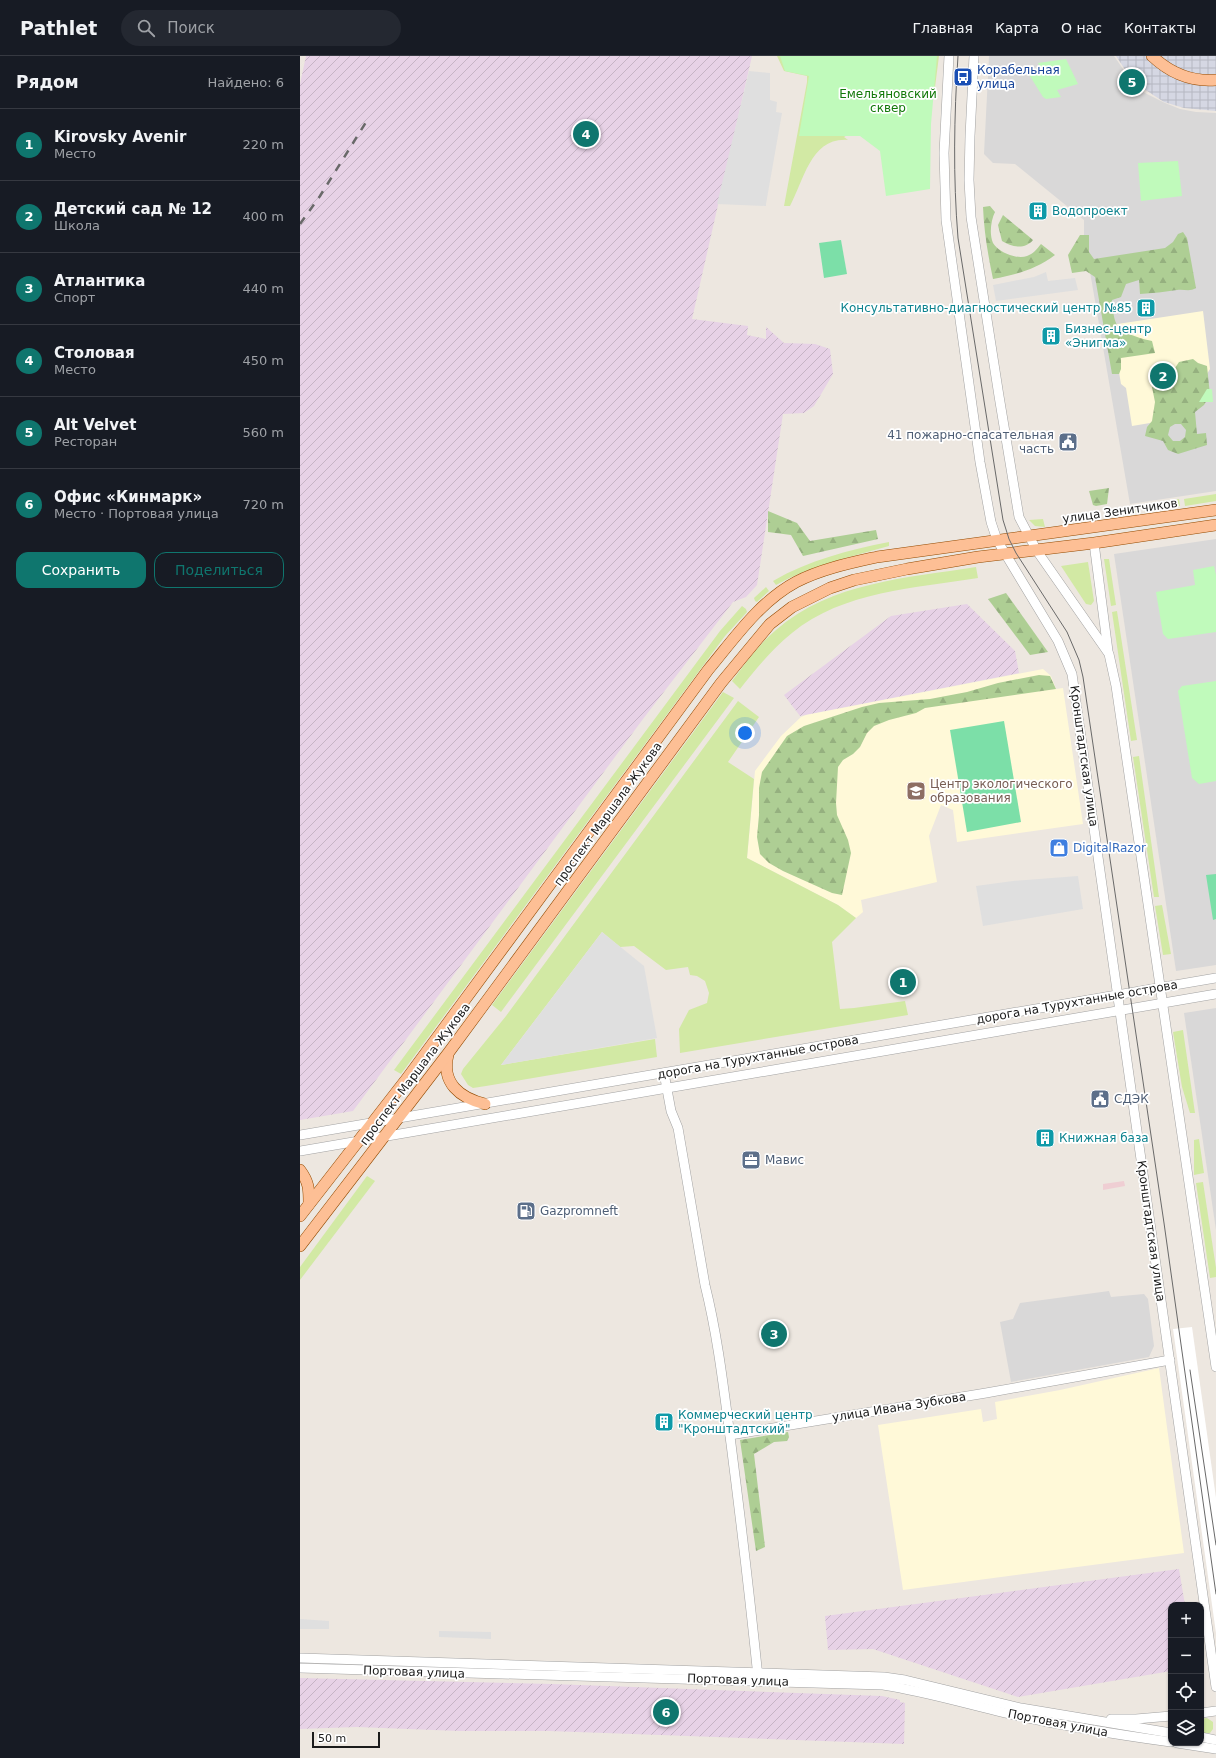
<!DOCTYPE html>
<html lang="ru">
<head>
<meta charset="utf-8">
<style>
	:root { --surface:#171b24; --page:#242831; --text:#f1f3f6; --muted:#9ea1a6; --line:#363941; --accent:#0f766e }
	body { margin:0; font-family:"DejaVu Sans",sans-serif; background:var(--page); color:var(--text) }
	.controls { position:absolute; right:12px; bottom:12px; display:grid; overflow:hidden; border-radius:8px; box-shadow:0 1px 3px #0004 }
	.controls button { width:36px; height:36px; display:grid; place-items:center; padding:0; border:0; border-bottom:1px solid var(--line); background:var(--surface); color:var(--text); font:20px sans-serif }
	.scale { position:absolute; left:12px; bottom:10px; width:68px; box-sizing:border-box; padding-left:4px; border:2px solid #1b1b1b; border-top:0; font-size:11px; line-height:14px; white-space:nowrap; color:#1b1b1b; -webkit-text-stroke:3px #fff; paint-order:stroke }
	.you { position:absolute; left:445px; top:677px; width:14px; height:14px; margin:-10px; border:3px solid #fff; border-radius:50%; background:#1a73e8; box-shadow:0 0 0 6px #1a73e833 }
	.badge { display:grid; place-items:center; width:26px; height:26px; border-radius:50%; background:var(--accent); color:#fff; font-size:13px; font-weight:700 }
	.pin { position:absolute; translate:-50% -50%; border:2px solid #fff; box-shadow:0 1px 4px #0006 }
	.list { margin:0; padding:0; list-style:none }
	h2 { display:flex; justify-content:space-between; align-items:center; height:52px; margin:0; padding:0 16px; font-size:17px }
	h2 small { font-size:13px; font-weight:400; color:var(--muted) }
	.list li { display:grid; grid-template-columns:26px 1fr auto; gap:12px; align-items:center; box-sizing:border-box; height:72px; padding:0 16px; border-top:1px solid var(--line) }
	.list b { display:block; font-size:15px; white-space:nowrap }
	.list p { margin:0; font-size:13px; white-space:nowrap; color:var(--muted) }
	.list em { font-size:13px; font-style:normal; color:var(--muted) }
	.actions { display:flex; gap:8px; padding:12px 16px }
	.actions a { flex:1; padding:9px 0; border:1px solid var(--accent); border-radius:12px; text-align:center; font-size:14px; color:var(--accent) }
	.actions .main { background:var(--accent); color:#fff }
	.icon { flex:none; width:22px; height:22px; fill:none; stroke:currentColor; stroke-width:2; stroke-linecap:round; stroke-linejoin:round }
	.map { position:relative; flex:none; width:916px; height:1702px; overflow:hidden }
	header { display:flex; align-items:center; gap:24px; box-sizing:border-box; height:56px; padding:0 20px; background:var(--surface); border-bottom:1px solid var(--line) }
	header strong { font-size:19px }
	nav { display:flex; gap:22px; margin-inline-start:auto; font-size:14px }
	.search { width:280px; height:36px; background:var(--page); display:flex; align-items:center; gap:10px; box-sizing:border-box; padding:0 14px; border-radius:22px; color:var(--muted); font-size:15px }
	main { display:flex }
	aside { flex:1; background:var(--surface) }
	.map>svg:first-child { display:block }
	.residential { fill:#d9d8d8 }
	.commercial { fill:#efced3 }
	.industrial { fill:url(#industrial-furrows) }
	.education { fill:#fff9d8 }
	.grass { fill:#d2e9a4 }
	.forest { fill:url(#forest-firs); fill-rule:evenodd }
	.park { fill:#c0fabb }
	.pitch { fill:#7cdfa8 }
	.parking { fill:#dfdfdf }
	.plaza { fill:url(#plaza-grid) }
	.pier { fill:#fff }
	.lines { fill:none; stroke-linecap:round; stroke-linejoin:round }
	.minor-casing { stroke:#a2a2a2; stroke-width:10 }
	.major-casing { stroke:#934a00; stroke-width:12 }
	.minor { stroke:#fff; stroke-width:9 }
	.major { stroke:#fdbf95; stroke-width:11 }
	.tram { stroke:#696969; stroke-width:1 }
	.rail { stroke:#696969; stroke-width:2.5; stroke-dasharray:8 8; stroke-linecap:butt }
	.labels { text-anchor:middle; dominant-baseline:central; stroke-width:3.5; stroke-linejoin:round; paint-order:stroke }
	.transit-label { font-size:12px; fill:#164399; stroke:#fff; text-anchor:start }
	.park-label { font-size:12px; fill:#127909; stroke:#fff }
	.culture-label { font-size:12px; fill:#0d838f; stroke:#fff; text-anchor:start }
	.service-label { font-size:12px; fill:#4e5e75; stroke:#fff; text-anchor:start }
	.street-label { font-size:12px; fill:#1b1b1b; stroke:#fff }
	.education-label { font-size:12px; fill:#785e54; stroke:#fff; text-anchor:start }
	.shop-label { font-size:12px; fill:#366cbe; stroke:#fff; text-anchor:start }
</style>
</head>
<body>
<header>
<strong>Pathlet</strong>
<div class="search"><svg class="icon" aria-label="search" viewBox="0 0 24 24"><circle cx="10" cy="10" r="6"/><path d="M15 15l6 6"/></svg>Поиск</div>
<nav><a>Главная</a><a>Карта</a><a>О нас</a><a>Контакты</a></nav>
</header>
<main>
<aside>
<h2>Рядом<small>Найдено: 6</small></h2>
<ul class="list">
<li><span class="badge">1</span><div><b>Kirovsky Avenir</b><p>Место</p></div><em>220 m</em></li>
<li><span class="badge">2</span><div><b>Детский сад № 12</b><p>Школа</p></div><em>400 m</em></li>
<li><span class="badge">3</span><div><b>Атлантика</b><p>Спорт</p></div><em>440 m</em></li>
<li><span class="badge">4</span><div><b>Столовая</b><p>Место</p></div><em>450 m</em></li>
<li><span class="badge">5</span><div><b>Alt Velvet</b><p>Ресторан</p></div><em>560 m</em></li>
<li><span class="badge">6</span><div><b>Офис «Кинмарк»</b><p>Место · Портовая улица</p></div><em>720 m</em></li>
</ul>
<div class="actions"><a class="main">Сохранить</a><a>Поделиться</a></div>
</aside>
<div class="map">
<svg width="916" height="1702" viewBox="0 0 916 1702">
	<defs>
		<pattern id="industrial-furrows" width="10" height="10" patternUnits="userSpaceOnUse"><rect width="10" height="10" fill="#e7d2e6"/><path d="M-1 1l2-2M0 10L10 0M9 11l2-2" fill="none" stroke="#c6b4c5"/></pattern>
		<pattern id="forest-firs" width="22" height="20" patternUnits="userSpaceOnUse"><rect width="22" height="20" fill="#aece94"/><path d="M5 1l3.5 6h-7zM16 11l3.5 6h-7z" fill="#95b07f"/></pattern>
		<pattern id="plaza-grid" width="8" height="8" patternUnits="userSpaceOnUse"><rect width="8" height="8" fill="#d5d7e3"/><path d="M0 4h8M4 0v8" fill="none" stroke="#b6b8c2"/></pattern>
	</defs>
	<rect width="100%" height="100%" fill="#ede7e0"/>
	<!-- residential -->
	<g class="residential">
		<polygon points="689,0 814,0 832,26 845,37 865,47 880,53 896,56 916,57 916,435 830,448 784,181 784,164 715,108 693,107 684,98"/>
		<polygon points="916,483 916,909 876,915 814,498"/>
		<polygon points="916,952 916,1174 884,957"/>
		<polygon points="809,1235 811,1241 844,1238 848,1243 854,1290 849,1301 711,1326 700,1266 713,1263 720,1247"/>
	</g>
	<!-- commercial -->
	<polygon class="commercial" points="824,1125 825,1130 803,1134 803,1128"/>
	<!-- industrial -->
	<g class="industrial">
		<polygon points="6,0 452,0 392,263 448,270 447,279 466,283 466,271 484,287 515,288 530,293 533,318 514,350 504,357 483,358 457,529 446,541 433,546 343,663 53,1055 0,1064 0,28"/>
		<polygon points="667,548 715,595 719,617 500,660 484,639 591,560"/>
		<polygon points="879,1513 885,1549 871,1549 871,1615 718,1641 573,1593 528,1594 525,1560"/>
		<polygon points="0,1622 252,1628 582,1640 600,1644 600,1646 605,1647 604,1688 249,1675 159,1675 57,1671 0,1673"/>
	</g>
	<!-- education -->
	<g class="education">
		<polygon points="903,255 910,313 880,362 832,370 826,332 821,328 811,269"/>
		<polygon points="743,613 751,620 756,633 763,632 783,768 657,786 653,754 641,749 629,780 637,826 561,844 563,856 556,862 538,849 447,802 455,715 481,680 501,661 506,659"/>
		<polygon points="859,1312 884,1497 603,1534 578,1369 681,1353 683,1366 697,1363 695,1346 760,1334"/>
	</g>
	<!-- grass -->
	<g class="grass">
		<path d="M477,0H639L634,39L628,30L544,81L548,84C511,81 504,124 490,150H484L507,26V20L484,15Z"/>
		<polygon points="916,438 916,445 885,450 884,443"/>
		<polygon points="879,443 880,450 845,456 844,449"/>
		<polygon points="835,450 836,457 819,459 818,453"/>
		<polygon points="743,463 745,471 735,470 729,464"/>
		<path d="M589,486V490C550,501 512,509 476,529L473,525C509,504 549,494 589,486Z"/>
		<polygon points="804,503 809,503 816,549 811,550"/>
		<polygon points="788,506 794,545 791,549 786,548 761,510"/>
		<path d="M676,511L678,522C616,532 543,535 492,577C472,593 456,613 440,633L432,625C446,607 459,588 476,574C531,526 607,522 676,511Z"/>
		<polygon points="466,531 469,535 457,546 455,545 454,542"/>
		<polygon points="442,550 446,553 447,556 425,580 101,1018 94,1014 420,575"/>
		<polygon points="817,555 837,684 831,685 812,556"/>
		<polygon points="423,636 434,642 201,956 192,949"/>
		<polygon points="438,645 459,661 428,706 454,723 447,802 538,849 556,862 532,886 540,953 554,952 605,945 608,959 380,997 379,973 389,954 407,947 409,937 405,925 397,920 390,919 388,911 366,914 334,890 320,891 302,876 201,1009 355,983 357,1001 186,1030 173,1032 168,1029 161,1018 163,1013 206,960"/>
		<polygon points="839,700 859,841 854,841 833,701"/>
		<polygon points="862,849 871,898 863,899 855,850"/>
		<polygon points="883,974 895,1057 890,1057 882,1031 873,976"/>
		<polygon points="899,1083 904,1117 894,1119 894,1084"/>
		<polygon points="67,1120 75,1125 0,1224 0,1211"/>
		<polygon points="903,1126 916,1212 916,1221 910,1222 896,1127"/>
		<polygon points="907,1662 913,1666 913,1673 910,1677 901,1677 901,1663"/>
	</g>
	<!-- forest -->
	<g class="forest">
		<path d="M690,150L695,156C691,164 689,178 693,187C698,196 717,204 727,200C733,198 737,193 741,188L755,199C735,214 717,218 693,223C688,199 684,176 683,151Z"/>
		<path d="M703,159L733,184C725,194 711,191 702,185L698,169Z"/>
		<path d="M883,176L887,182L896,232C890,236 884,233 877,234C865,236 853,237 840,238L839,224L826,228L821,241L812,244C813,251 813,260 816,267C820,277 842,283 852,285L855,297L821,302V313L819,318H812L795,221L786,215L772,217L768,199L780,179H789V196L794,203L865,192L873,186L878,178Z"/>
		<path d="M893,303L898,307L907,310L910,339L904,349L895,356L897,378L906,377L907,389L878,398L868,394L863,385L845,380L847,371L852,365L855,346L852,331L856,324L869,321L879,306ZM875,368H881L886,374L885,381L880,385H873L868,379L870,371Z"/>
		<polygon points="809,432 807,448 796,450 793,449 789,435"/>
		<polygon points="468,455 497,467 510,485 576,474 578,483 503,500 491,479 468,476"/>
		<polygon points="706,537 748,596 730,599 688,543"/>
		<polygon points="739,619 750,620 756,633 625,652 616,657 589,664 574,670 567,677 560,691 553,698 543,704 538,711 536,747 537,759 548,784 551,797 542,839 532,837 483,815 469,807 460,798 457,781 459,759 459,732 462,716 487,680 504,670 562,651 579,647 630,643 667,636 698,627"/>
		<polygon points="488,1376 489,1381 487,1385 474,1386 454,1398 465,1491 456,1495 440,1384"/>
	</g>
	<!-- park -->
	<g class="park">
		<polygon points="480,0 637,0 631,68 630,133 586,140 580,95 560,80 499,80 509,20 485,15"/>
		<polygon points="766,3 778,28 757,34 761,41 746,43 743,41 728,17 740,11 738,7"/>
		<polygon points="878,105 882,140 841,145 838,107"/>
		<polygon points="907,333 912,333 913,346 899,346"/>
		<polygon points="914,510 916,519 916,576 868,583 863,578 856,536 895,529 893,514"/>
		<polygon points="916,625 916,725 899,728 892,722 878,635 882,630"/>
	</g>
	<!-- pitch -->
	<g class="pitch">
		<polygon points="541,184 547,218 524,222 519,187"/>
		<polygon points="704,665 721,766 667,776 650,674"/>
		<polygon points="916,818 916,863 913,864 906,819"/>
	</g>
	<!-- parking -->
	<g class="parking">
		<polygon points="449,15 470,17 470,44 477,46 476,56 482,57 466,148 466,150 417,148"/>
		<polygon points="746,216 748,225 775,222 778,234 696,245 693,229 734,221"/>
		<polygon points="778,820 783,853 683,870 676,830 713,825"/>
		<polygon points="302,876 344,910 357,982 201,1009"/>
		<polygon points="0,1563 29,1565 29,1573 0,1573"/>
		<polygon points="139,1575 191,1576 191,1583 139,1581"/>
	</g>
	<!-- plaza -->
	<polygon class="plaza" points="816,0 916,0 916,55 884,52 864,46 841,31 830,21"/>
	<!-- pier -->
	<polygon class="pier" points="892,1271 916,1442 916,1577 873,1273"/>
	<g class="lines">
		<!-- minor casing -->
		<g class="minor-casing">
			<g id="minor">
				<polyline points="649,0 644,97 646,164 680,406 691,466 697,484 758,585 772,618 916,1631"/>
				<polyline points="674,0 670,80 669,124 671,161 699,340 719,461 737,495 809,598 816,630 916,1311"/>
				<polyline points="794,487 808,595"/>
				<path d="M364,1017L371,1055L378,1072L405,1229C418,1281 424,1335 431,1388C441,1466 450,1543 458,1621"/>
				<polyline points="0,1079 916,922"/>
				<polyline points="0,1095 916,938"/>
				<polyline points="430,1379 686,1337 870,1304"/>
				<polyline points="0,1602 584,1621 605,1624 721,1652 871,1677"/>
				<path d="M0,1612L583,1629C629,1636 673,1650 719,1660C769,1671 820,1679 871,1686"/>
				<polyline points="901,1657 916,1655"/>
				<polyline points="811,1663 836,1663 871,1660"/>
				<polyline points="901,1681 916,1684"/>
				<polyline points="877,1687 916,1693"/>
			</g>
		</g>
		<!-- major casing -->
		<g class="major-casing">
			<g id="major">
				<path d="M852,0C870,17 891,26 916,24"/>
				<path d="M148,999C141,1027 160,1042 185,1048"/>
				<path d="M0,1114C9,1126 9,1133 9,1148"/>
				<path d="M0,1160L105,1025L408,614C434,583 459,546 496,526C521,513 550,507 577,501L916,454"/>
				<polyline points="0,1190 149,996 421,627 470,568 492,551 530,532 554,524 607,513 678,501 794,487 916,469"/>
			</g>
		</g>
		<!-- minor -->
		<use href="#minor" class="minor"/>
		<!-- major -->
		<use href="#major" class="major"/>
		<!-- tram -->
		<g class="tram">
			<path d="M658,0C654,61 653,121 658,182L703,464L709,483L716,497L767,576L779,604L783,621L864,1167L916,1538"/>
			<polyline points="890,1314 916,1489"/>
		</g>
		<!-- rail -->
		<polyline class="rail" points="0,168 20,140 68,63"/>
	</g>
	<!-- icons -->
	<defs>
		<g id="bus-square" transform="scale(1)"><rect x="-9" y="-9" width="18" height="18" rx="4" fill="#1a4fb4" stroke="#fff"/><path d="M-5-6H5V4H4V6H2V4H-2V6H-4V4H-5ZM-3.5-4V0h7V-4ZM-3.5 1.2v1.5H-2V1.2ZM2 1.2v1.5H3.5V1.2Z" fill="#fff"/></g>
		<g id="building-square" transform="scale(1)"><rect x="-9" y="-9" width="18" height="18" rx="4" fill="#0f9aa8" stroke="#fff"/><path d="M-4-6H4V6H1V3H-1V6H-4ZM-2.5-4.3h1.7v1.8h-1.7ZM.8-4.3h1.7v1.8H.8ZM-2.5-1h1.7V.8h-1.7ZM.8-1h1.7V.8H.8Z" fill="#fff"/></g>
		<g id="civic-square" transform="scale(1)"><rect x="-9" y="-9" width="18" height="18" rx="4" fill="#5c6f8a" stroke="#fff"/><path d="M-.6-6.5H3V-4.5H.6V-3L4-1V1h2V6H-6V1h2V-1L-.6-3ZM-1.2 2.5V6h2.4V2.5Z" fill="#fff"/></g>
		<g id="school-square" transform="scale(1)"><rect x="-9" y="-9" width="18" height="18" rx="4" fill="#8d6e63" stroke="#fff"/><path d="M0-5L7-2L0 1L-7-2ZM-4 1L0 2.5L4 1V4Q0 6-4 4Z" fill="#fff"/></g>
		<g id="shop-square" transform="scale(1)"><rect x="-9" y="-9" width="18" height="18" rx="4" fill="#3f7fe0" stroke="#fff"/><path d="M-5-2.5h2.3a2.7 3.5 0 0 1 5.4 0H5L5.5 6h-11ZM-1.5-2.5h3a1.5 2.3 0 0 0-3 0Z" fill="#fff"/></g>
		<g id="office-square" transform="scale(1)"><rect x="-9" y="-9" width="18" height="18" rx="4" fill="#5c6f8a" stroke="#fff"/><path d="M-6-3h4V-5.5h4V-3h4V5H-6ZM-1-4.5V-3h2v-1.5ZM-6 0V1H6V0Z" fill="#fff"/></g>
		<g id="fuel-square" transform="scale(1)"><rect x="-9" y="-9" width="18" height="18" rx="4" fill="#5c6f8a" stroke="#fff"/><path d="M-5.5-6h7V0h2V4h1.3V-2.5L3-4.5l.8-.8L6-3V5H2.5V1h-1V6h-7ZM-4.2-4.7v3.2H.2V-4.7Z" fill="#fff"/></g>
	</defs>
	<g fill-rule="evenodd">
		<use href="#bus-square" x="663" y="21"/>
		<use href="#building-square" x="738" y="155"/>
		<use href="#building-square" x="846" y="252"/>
		<use href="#building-square" x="751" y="280"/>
		<use href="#civic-square" x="768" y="386"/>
		<use href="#school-square" x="616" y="735"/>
		<use href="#shop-square" x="759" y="792"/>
		<use href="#civic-square" x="800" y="1043"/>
		<use href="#building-square" x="745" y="1082"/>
		<use href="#office-square" x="451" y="1104"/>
		<use href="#fuel-square" x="226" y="1155"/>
		<use href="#building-square" x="364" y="1366"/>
	</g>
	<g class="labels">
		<!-- transit labels -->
		<g class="transit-label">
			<text x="677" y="14">Корабельная<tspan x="677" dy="14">улица</tspan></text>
		</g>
		<!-- park labels -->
		<g class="park-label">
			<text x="588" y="38">Емельяновский<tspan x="588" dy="14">сквер</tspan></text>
		</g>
		<!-- culture labels -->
		<g class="culture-label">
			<text x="752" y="155">Водопроект</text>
			<text x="832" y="252" text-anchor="end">Консультативно-диагностический центр №85</text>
			<text x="765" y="273">Бизнес-центр<tspan x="765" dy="14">«Энигма»</tspan></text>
			<text x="759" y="1082">Книжная база</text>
			<text x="378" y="1359">Коммерческий центр<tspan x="378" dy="14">"Кронштадтский"</tspan></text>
		</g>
		<!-- service labels -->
		<g class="service-label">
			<text x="754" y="379" text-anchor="end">41 пожарно-спасательная<tspan x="754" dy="14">часть</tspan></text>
			<text x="814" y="1043">СДЭК</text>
			<text x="465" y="1104">Мавис</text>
			<text x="240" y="1155">Gazpromneft</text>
		</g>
		<!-- street labels -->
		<g class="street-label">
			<text transform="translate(820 455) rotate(-8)">улица Зенитчиков</text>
			<text transform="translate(784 700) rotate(82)">Кронштадтская улица</text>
			<text transform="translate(308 758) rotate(-54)">проспект Маршала Жукова</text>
			<text transform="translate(777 946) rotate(-10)">дорога на Турухтанные острова</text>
			<text transform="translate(458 1001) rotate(-10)">дорога на Турухтанные острова</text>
			<text transform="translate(115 1018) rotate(-53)">проспект Маршала Жукова</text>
			<text transform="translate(851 1175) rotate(82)">Кронштадтская улица</text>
			<text transform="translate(599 1351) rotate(-9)">улица Ивана Зубкова</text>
			<text transform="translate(114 1616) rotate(2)">Портовая улица</text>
			<text transform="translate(438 1624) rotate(2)">Портовая улица</text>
			<text transform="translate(758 1667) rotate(11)">Портовая улица</text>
		</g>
		<!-- education labels -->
		<g class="education-label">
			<text x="630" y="728">Центр экологического<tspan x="630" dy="14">образования</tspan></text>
		</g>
		<!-- shop labels -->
		<g class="shop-label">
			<text x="773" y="792">DigitalRazor</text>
		</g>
	</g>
</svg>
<div class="controls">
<button>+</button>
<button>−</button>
<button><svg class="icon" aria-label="locate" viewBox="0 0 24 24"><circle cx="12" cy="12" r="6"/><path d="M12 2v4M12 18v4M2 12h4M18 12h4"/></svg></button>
<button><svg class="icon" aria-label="layers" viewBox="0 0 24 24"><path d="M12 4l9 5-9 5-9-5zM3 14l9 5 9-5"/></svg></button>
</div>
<div class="scale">50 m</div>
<div class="you"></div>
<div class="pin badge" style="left:603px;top:926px">1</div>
<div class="pin badge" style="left:863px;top:320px">2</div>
<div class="pin badge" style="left:474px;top:1278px">3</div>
<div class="pin badge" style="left:286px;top:78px">4</div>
<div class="pin badge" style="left:832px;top:26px">5</div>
<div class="pin badge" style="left:366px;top:1656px">6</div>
</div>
</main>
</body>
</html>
